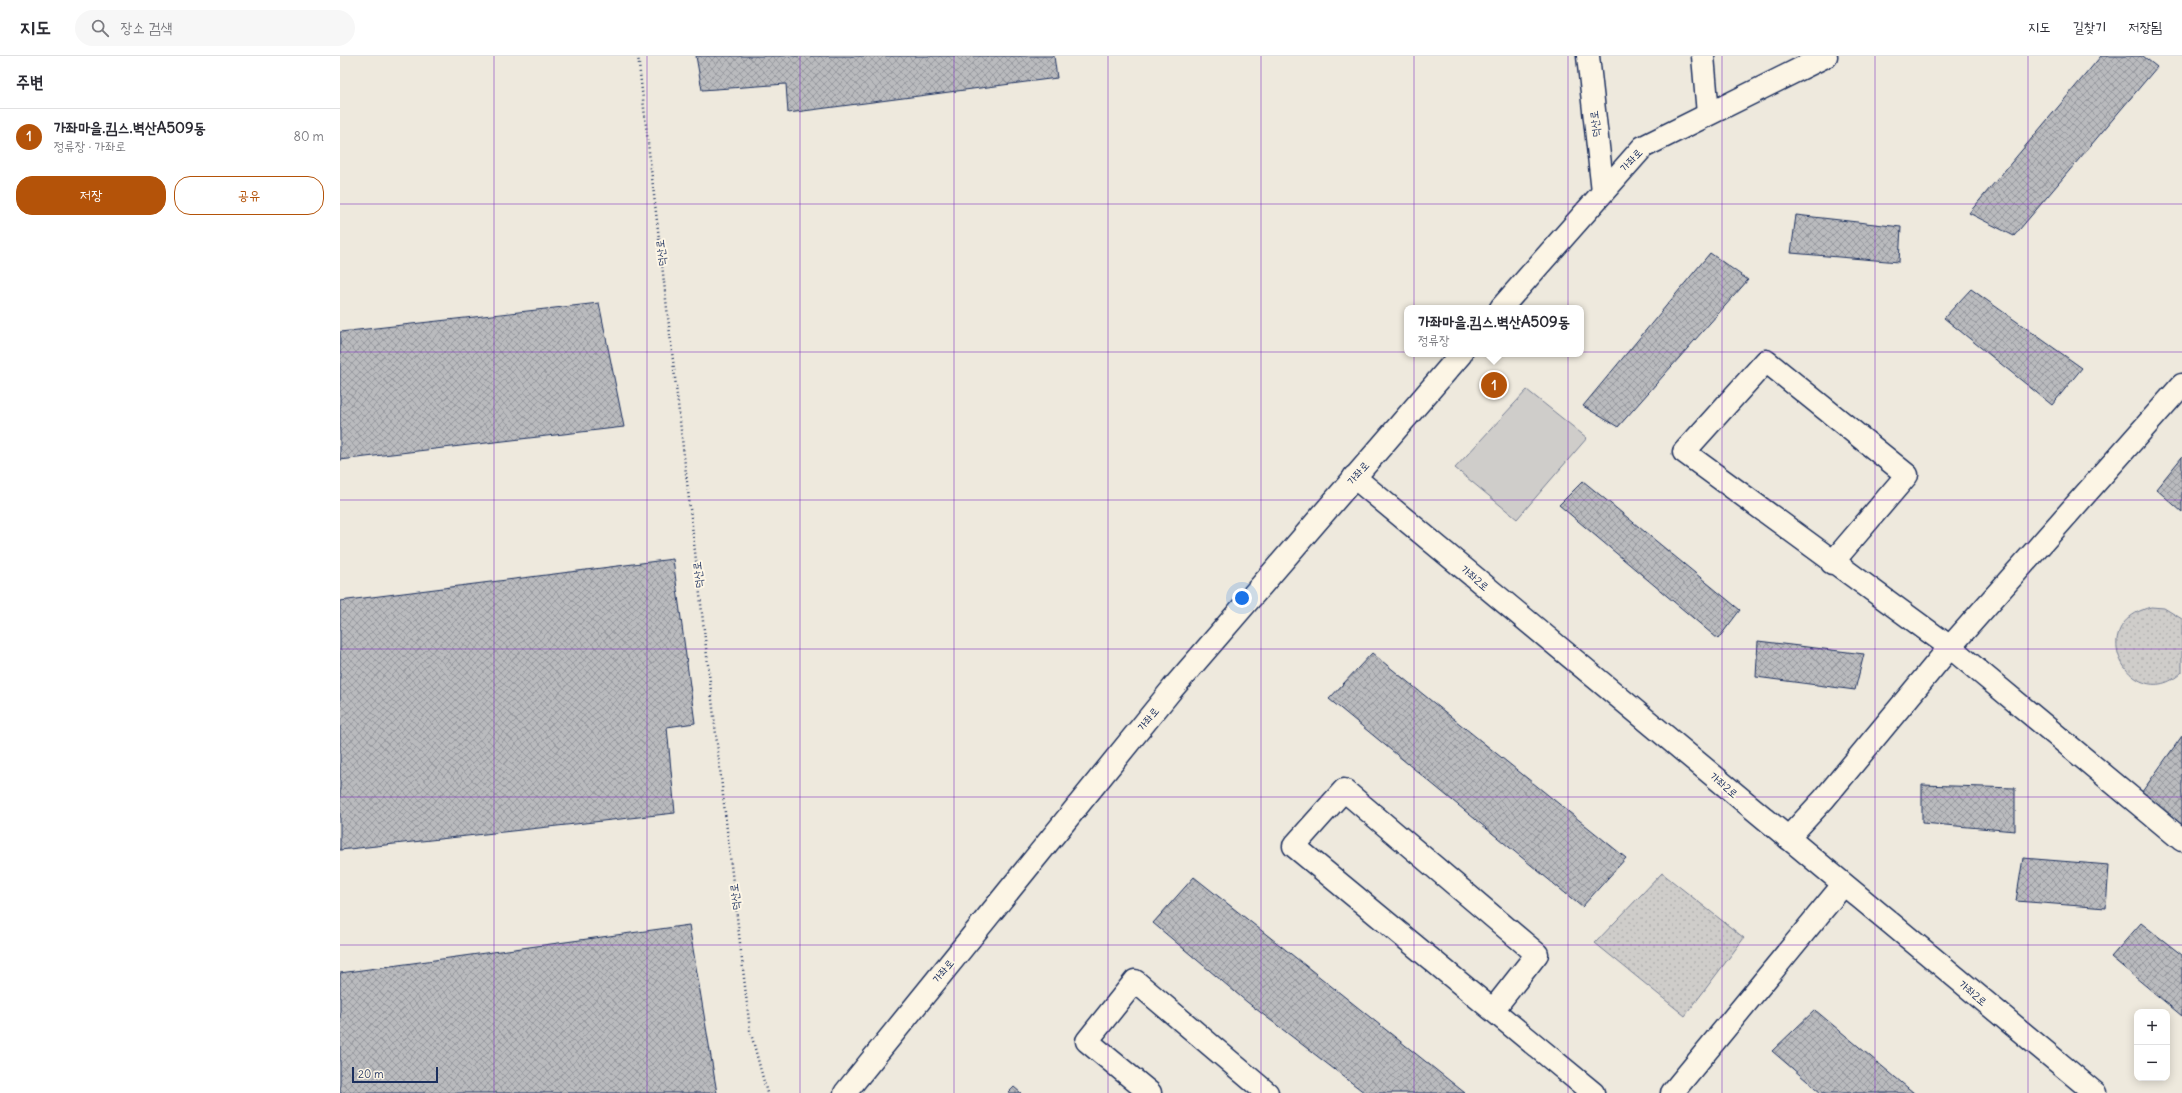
<!DOCTYPE html>
<html lang="ko">
<head>
<meta charset="utf-8">
<style>
	:root { --surface:#fff; --page:#f7f7f7; --text:#2b2b33; --muted:#7c7c81; --line:#e1e1e2; --accent:#b45309 }
	body { margin:0; font-family:Delius,"Poor Story",sans-serif; background:var(--page); color:var(--text) }
	.controls { position:absolute; right:12px; bottom:12px; display:grid; overflow:hidden; border-radius:8px; box-shadow:0 2px 10px #0003 }
	.controls button { width:36px; height:36px; display:grid; place-items:center; padding:0; border:0; border-bottom:1px solid var(--line); background:var(--surface); color:var(--text); font:20px sans-serif }
	.scale { position:absolute; left:12px; bottom:10px; width:86px; box-sizing:border-box; padding-left:4px; border:2px solid #1b2f5e; border-top:0; font-size:11px; line-height:14px; white-space:nowrap; color:#1b2f5e; -webkit-text-stroke:3px #fcf5e5; paint-order:stroke }
	.you { position:absolute; left:902px; top:542px; width:14px; height:14px; margin:-10px; border:3px solid #fff; border-radius:50%; background:#1a73e8; box-shadow:0 0 0 6px #1a73e833 }
	.badge { display:grid; place-items:center; width:26px; height:26px; border-radius:50%; background:var(--accent); color:#fff; font-size:13px; font-weight:700 }
	.pin { position:absolute; translate:-50% -50%; border:2px solid #fff; box-shadow:0 1px 4px #0006 }
	.popup { position:absolute; left:1064px; top:249px; width:180px; height:52px; box-sizing:border-box; display:grid; place-content:center; border-radius:8px; background:var(--surface); filter:drop-shadow(0 1px 3px #0005); font-size:13px; white-space:nowrap; color:var(--muted) }
	.popup b { font-size:15px; color:var(--text) }
	.popup::after { content:''; position:absolute; left:50%; top:100%; margin-left:-8px; border:8px solid transparent; border-top-color:var(--surface) }
	.list { margin:0; padding:0; list-style:none }
	h2 { display:flex; justify-content:space-between; align-items:center; height:52px; margin:0; padding:0 16px; font-size:17px }
	h2 small { font-size:13px; font-weight:400; color:var(--muted) }
	.list li { display:grid; grid-template-columns:26px 1fr auto; gap:12px; align-items:center; box-sizing:border-box; height:56px; padding:0 16px; border-top:1px solid var(--line) }
	.list b { display:block; font-size:15px; white-space:nowrap }
	.list p { margin:0; font-size:13px; white-space:nowrap; color:var(--muted) }
	.list em { font-size:13px; font-style:normal; color:var(--muted) }
	.actions { display:flex; gap:8px; padding:12px 16px }
	.actions a { flex:1; padding:9px 0; border:1px solid var(--accent); border-radius:16px; text-align:center; font-size:14px; color:var(--accent) }
	.actions .main { background:var(--accent); color:#fff }
	.icon { flex:none; width:22px; height:22px; fill:none; stroke:currentColor; stroke-width:2; stroke-linecap:round; stroke-linejoin:round }
	.map { position:relative; flex:none; width:1842px; height:1037px; overflow:hidden }
	header { display:flex; align-items:center; gap:24px; box-sizing:border-box; height:56px; padding:0 20px; background:var(--surface); border-bottom:1px solid var(--line) }
	header strong { font-size:19px }
	nav { display:flex; gap:22px; margin-inline-start:auto; font-size:14px }
	.search { width:280px; height:36px; background:var(--page); display:flex; align-items:center; gap:10px; box-sizing:border-box; padding:0 14px; border-radius:22px; color:var(--muted); font-size:15px }
	main { display:flex }
	aside { flex:1; background:var(--surface) }
	.map>svg:first-child { display:block }
	.park { fill:url(#park-dots); stroke:#757e94 }
	.pitch { fill:#cfcdca; stroke:#757e94 }
	.building { fill:url(#building-cross-hatch); stroke:#1b2f5e }
	.lines { fill:none; stroke-linecap:round; stroke-linejoin:round }
	.minor-casing { stroke:#1b2f5e; stroke-width:25 }
	.path { stroke:#1b2f5e; stroke-width:2.5; stroke-dasharray:1 3; stroke-linecap:butt }
	.minor { stroke:#fcf5e5; stroke-width:22 }
	.grid { fill:none; stroke:#7b2cbf; stroke-width:1; stroke-opacity:0.55 }
	.labels { text-anchor:middle; dominant-baseline:central; stroke-width:4; stroke-linejoin:round; paint-order:stroke }
	.street-label { font-size:11px; fill:#1b2f5e; stroke:#fcf5e5 }
</style>
</head>
<body>
<header>
<strong>지도</strong>
<div class="search"><svg class="icon" aria-label="search" viewBox="0 0 24 24"><circle cx="10" cy="10" r="6"/><path d="M15 15l6 6"/></svg>장소 검색</div>
<nav><a>지도</a><a>길찾기</a><a>저장됨</a></nav>
</header>
<main>
<aside>
<h2>주변<small></small></h2>
<ul class="list">
<li><span class="badge">1</span><div><b>가좌마을.킴스.벽산A509동</b><p>정류장 · 가좌로</p></div><em>80 m</em></li>
</ul>
<div class="actions"><a class="main">저장</a><a>공유</a></div>
</aside>
<div class="map">
<svg width="1842" height="1037" viewBox="0 0 1842 1037">
	<defs>
		<pattern id="park-dots" width="8" height="8" patternUnits="userSpaceOnUse"><rect width="8" height="8" fill="#cfcdca"/><path d="M2 2h.1M6 6h.1" fill="none" stroke="#b1b0b0" stroke-width="1.8" stroke-linecap="round"/></pattern>
		<pattern id="building-cross-hatch" width="8" height="8" patternUnits="userSpaceOnUse"><rect width="8" height="8" fill="#babbbe"/><path d="M0 0l8 8M0 8l8-8" fill="none" stroke="#96989e"/></pattern>
	</defs>
	<rect width="100%" height="100%" fill="#eee9dd"/>
	<filter id="ink" filterUnits="userSpaceOnUse"><feTurbulence type="fractalNoise" baseFrequency=".025" numOctaves="2"/><feDisplacementMap in="SourceGraphic" scale="8" xChannelSelector="R" yChannelSelector="G"/><feConvolveMatrix kernelMatrix="1 2 1 2 8 2 1 2 1" color-interpolation-filters="sRGB"/></filter>
	<g filter="url(#ink)">
		<!-- park -->
		<g class="park">
			<path d="M1811,551L1824,552L1842,563V616C1796,661 1739,570 1811,551Z"/>
			<polygon points="1322,817 1404,882 1345,960 1255,887"/>
		</g>
		<!-- pitch -->
		<polygon class="pitch" points="1187,334 1247,382 1177,463 1115,412"/>
		<!-- building -->
		<g class="building">
			<polygon points="356,0 714,0 717,22 448,57 446,28 362,34"/>
			<polygon points="1761,0 1803,0 1817,11 1674,180 1629,157"/>
			<polygon points="1456,159 1561,171 1559,206 1451,197"/>
			<polygon points="1370,197 1408,224 1278,371 1243,350"/>
			<polygon points="1631,233 1742,312 1712,349 1604,262"/>
			<polygon points="259,247 284,371 0,404 0,276"/>
			<polygon points="1842,401 1842,456 1816,433"/>
			<polygon points="1243,425 1400,554 1378,583 1219,449"/>
			<polygon points="333,503 355,667 327,671 335,757 0,794 0,545"/>
			<polygon points="1418,585 1524,598 1515,634 1416,621"/>
			<polygon points="1032,597 1286,802 1242,851 989,643"/>
			<polygon points="1842,680 1842,771 1799,740"/>
			<polygon points="1582,729 1675,732 1675,775 1582,767"/>
			<polygon points="1683,802 1769,809 1766,852 1676,845"/>
			<polygon points="854,821 946,894 1125,1037 1025,1037 907,946 813,867"/>
			<polygon points="1801,867 1842,899 1842,960 1771,901"/>
			<polygon points="349,869 377,1037 0,1037 0,917"/>
			<polygon points="1475,954 1574,1037 1481,1037 1432,995"/>
			<polygon points="674,1031 681,1037 668,1037"/>
		</g>
		<g class="lines">
			<!-- minor casing -->
			<g class="minor-casing">
				<g id="minor">
					<polyline points="1248,0 1263,136"/>
					<polyline points="1363,0 1368,58"/>
					<polyline points="1161,252 1303,91 1486,0"/>
					<polyline points="1014,421 1755,1037"/>
					<polyline points="1492,507 1567,419 1426,305 1344,396 1610,591 1842,784"/>
					<polyline points="1448,782 1484,743 1610,591 1842,329"/>
					<polyline points="1153,954 1197,898 1004,734 954,790 1253,1037"/>
					<polyline points="505,1037 833,632 1121,298"/>
					<polyline points="810,1037 747,985 795,925 927,1037"/>
					<polyline points="1332,1037 1503,829"/>
				</g>
			</g>
			<!-- path -->
			<polyline class="path" points="298,0 410,974 427,1037"/>
			<!-- minor -->
			<use href="#minor" class="minor"/>
		</g>
	</g>
	<!-- grid -->
	<path class="grid" d="M154,0V1037M307,0V1037M460,0V1037M614,0V1037M768,0V1037M921,0V1037M1074,0V1037M1228,0V1037M1382,0V1037M1535,0V1037M1688,0V1037M0,148H1842M0,296H1842M0,444H1842M0,593H1842M0,741H1842M0,889H1842"/>
	<g class="labels">
		<!-- street labels -->
		<g class="street-label">
			<text transform="translate(1255 68) rotate(-97)">덕산로</text>
			<text transform="translate(1291 104) rotate(-47)">가좌로</text>
			<text transform="translate(321 197) rotate(-97)">덕산로</text>
			<text transform="translate(1018 417) rotate(-49)">가좌로</text>
			<text transform="translate(358 519) rotate(-97)">덕산로</text>
			<text transform="translate(1135 522) rotate(40)">가좌2로</text>
			<text transform="translate(808 663) rotate(-51)">가좌로</text>
			<text transform="translate(1384 729) rotate(40)">가좌2로</text>
			<text transform="translate(395 841) rotate(-97)">덕산로</text>
			<text transform="translate(603 915) rotate(-51)">가좌로</text>
			<text transform="translate(1633 937) rotate(40)">가좌2로</text>
		</g>
	</g>
</svg>
<div class="controls">
<button>+</button>
<button>−</button>
</div>
<div class="scale">20 m</div>
<div class="you"></div>
<div class="pin badge" style="left:1154px;top:329px">1</div>
<div class="popup"><b>가좌마을.킴스.벽산A509동</b>정류장</div>
</div>
</main>
</body>
</html>
